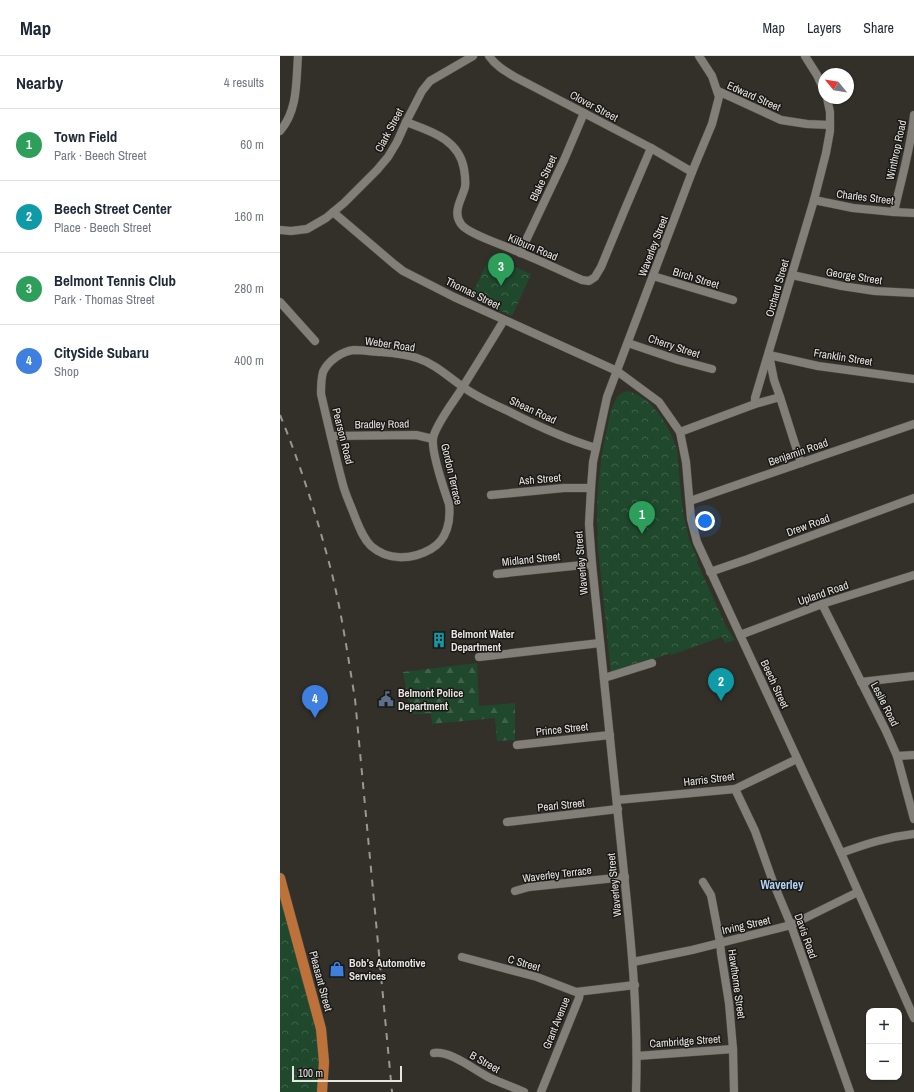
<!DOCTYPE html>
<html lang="en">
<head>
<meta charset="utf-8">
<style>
	:root { --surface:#fff; --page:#f2f2f3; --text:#1f2937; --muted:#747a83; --line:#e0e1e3; --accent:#4d6b8f }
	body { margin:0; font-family:"Archivo Narrow",sans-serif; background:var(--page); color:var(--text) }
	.controls { position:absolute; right:12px; bottom:12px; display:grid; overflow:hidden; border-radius:8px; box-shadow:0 1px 3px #0004 }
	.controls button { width:36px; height:36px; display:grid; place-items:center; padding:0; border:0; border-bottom:1px solid var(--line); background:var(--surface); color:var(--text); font:20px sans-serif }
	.compass { position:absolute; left:538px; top:12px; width:36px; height:36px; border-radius:50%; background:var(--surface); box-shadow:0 1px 3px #0004; rotate:300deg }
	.scale { position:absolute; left:12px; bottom:10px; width:110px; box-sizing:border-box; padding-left:4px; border:2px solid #e7e5e1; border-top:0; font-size:11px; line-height:14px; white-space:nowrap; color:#e7e5e1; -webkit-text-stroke:3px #191816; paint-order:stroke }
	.you { position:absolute; left:425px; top:465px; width:14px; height:14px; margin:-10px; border:3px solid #fff; border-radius:50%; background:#1a73e8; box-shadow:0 0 0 6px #1a73e833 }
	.badge { display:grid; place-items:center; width:26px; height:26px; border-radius:50%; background:var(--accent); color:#fff; font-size:13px; font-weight:700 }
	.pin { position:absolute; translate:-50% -33px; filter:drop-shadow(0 1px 2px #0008) }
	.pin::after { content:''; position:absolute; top:21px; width:14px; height:12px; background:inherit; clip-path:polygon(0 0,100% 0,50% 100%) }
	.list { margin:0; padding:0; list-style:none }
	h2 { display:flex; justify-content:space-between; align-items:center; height:52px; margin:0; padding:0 16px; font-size:17px }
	h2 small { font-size:13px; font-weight:400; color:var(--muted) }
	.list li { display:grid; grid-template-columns:26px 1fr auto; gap:12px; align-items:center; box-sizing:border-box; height:72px; padding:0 16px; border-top:1px solid var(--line) }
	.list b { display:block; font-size:15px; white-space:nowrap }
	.list p { margin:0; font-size:13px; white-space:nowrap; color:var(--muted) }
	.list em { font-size:13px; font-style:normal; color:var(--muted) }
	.map { position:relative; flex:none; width:634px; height:1036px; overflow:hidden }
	header { display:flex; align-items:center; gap:24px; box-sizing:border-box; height:56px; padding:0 20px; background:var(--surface); border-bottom:1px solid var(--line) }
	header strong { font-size:19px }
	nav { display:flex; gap:22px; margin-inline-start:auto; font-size:14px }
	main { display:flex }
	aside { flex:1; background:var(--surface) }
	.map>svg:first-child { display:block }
	.forest { fill:url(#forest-firs) }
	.park { fill:url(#park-crowns) }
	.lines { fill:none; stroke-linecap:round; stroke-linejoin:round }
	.minor-casing { stroke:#504d49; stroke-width:9 }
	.major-casing { stroke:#504d49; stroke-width:11 }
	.minor { stroke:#827f78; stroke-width:8 }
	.major { stroke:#bc7239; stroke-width:10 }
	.rail { stroke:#9a9793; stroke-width:2; stroke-dasharray:7 7; stroke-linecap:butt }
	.labels { text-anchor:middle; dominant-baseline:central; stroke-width:3; stroke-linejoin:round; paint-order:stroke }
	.street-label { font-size:11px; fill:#e7e5e1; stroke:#191816 }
	.poi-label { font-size:11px; font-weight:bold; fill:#e7e5e1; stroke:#191816; text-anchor:start }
	.neighbourhood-label { font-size:12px; font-weight:bold; fill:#b3d2f6; stroke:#191816 }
</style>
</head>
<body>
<header>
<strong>Map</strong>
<nav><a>Map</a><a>Layers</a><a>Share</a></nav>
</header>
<main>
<aside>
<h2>Nearby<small>4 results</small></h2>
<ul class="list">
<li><span class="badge" style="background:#2e9e5b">1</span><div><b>Town Field</b><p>Park · Beech Street</p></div><em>60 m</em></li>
<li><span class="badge" style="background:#0f9aa8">2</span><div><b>Beech Street Center</b><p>Place · Beech Street</p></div><em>160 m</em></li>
<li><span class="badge" style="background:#2e9e5b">3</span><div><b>Belmont Tennis Club</b><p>Park · Thomas Street</p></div><em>280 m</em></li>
<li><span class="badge" style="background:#3f7fe0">4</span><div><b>CitySide Subaru</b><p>Shop</p></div><em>400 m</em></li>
</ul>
</aside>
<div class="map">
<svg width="634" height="1036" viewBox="0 0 634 1036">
	<defs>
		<pattern id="forest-firs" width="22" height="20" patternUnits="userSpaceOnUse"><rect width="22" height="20" fill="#20482d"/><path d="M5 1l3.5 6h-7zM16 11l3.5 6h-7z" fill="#40624b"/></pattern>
		<pattern id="park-crowns" width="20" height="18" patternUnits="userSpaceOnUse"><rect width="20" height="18" fill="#20482d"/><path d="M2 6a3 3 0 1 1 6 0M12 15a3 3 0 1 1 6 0" fill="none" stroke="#40624b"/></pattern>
	</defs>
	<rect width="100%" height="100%" fill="#33302a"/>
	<!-- forest -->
	<polygon class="forest" points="197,607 199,650 235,647 235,684 217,685 215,662 152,668 151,658 131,658 123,616"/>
	<!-- park -->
	<g class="park">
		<polygon points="210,200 251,218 232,260 191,241"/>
		<path d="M347,335C372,340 390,371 397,393L401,439L404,461L409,483L418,504L417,506L446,570L455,584L445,587L442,581L391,599V597L331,618L318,492L317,452L318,432L322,397L331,354L337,341L342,337Z"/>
		<polygon points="0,841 36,975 39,998 39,1014 37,1036 0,1036"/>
	</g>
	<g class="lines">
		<!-- minor casing -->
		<g class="minor-casing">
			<g id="minor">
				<path d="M209,0C216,10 225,15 235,21L371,92L412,116"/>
				<polyline points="525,0 537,19 544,34"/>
				<polyline points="438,35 501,64 527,68 550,69"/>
				<path d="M126,66C150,75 179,83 184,113C185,119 186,125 185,131C182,143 172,156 181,168C187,178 229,191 241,197C261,205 282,215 302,224L309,225L315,221L321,211L345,153L371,92"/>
				<path d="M0,75C18,54 16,26 18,0"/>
				<polyline points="534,144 573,152 614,156 634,157"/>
				<polyline points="53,156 114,208 123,215 174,241 337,315 379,346 400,376 406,406 411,463 417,486 561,797 634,962"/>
				<path d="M614,156C621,124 631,92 634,59"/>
				<polyline points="0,174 11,175 27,173 46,162 64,147 97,114 108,101 117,86 126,66 142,35 150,25 193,0"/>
				<polyline points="240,197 284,104 304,57"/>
				<polyline points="512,219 562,230 595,235 634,237"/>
				<polyline points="373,220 453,244"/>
				<polyline points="0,246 35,285"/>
				<path d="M224,264C209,289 194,313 179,337C171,349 156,369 153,382C151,397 164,433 169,448C171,465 167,484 151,493C132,504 108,505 91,490C83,482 79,471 75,461C71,450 66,440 63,429C55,399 48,368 41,338C41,331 41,323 43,316C48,305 62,295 74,294C83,294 93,296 101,296C114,297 126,298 137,302C159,309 174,327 194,338C204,344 215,349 226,354C255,369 285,383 316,392"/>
				<polyline points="348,287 398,304 432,313"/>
				<polyline points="500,341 494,324 489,299 538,310 634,323"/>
				<polyline points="475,348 500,341 521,407"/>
				<polyline points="400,376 475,348 475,342 534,144 546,97 550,75 550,56 547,42"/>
				<polyline points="51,380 136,379 153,383"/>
				<polyline points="211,439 284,432 311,432"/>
				<polyline points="410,445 634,368"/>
				<polyline points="430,516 468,503 634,442"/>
				<polyline points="217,518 312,508"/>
				<polyline points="542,548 606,675 617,700 634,763"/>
				<polyline points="460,579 542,548 634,519"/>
				<polyline points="199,601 320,587"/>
				<polyline points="324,622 372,607"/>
				<polyline points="581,626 634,620"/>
				<polyline points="237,689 330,679"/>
				<polyline points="617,700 634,699"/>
				<polyline points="455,733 475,775 493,826 511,869 570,1036"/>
				<polyline points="337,744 455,733 517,703"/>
				<polyline points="227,766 338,753"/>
				<path d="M561,797C586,788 607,781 634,778"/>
				<polyline points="423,826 431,839 440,886 441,897 449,947 453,993 454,1036"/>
				<polyline points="235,835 249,831 345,821"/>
				<polyline points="182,901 257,921 296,936 355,929"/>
				<polyline points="353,906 412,894 511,869 578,836"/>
				<path d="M154,997C172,995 194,1014 210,1022C221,1027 233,1031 244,1036"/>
				<polyline points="357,1000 453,993"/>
				<polyline points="261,1036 299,942 300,936"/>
				<path d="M356,1036C359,950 349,865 340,779C331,689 321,598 312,508L309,468L311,432L313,406L327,341L412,116L432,68L439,41L432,20L419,0"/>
			</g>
		</g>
		<!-- major casing -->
		<g class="major-casing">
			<polyline id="major" points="0,822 41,973 44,1006 42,1036"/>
		</g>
		<!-- minor -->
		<use href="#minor" class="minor"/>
		<!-- major -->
		<use href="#major" class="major"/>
		<!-- rail -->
		<path class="rail" d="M0,359C21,410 38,464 52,518C62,559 68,601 75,643L112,1036"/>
	</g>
	<!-- icons -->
	<defs>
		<g id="building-bare" transform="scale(1.2)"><path d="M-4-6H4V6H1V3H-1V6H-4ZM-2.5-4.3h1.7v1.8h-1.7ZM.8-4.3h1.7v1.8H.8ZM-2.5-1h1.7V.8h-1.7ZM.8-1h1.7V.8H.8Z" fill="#0f9aa8" stroke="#191816" stroke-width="2.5" paint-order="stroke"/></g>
		<g id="civic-bare" transform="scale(1.2)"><path d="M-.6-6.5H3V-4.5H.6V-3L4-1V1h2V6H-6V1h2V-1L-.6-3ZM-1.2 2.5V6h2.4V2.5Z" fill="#5c6f8a" stroke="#191816" stroke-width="2.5" paint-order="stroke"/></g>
		<g id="shop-bare" transform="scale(1.2)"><path d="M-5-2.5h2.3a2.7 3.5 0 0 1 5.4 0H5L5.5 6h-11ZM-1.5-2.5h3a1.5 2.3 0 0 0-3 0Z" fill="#3f7fe0" stroke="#191816" stroke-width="2.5" paint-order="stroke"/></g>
	</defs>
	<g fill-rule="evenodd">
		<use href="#building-bare" x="159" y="584"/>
		<use href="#civic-bare" x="106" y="643"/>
		<use href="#shop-bare" x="57" y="913"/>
	</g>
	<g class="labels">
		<!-- street labels -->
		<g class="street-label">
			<text transform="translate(474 40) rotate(24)">Edward Street</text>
			<text transform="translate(314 50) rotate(28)">Clover Street</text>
			<text transform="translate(109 74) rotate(-62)">Clark Street</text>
			<text transform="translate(616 94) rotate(-78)">Winthrop Road</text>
			<text transform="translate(263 122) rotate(-65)">Blake Street</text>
			<text transform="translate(585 141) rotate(7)">Charles Street</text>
			<text transform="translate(373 190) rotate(-69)">Waverley Street</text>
			<text transform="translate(253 191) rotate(23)">Kilburn Road</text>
			<text transform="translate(574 220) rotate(9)">George Street</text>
			<text transform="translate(416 222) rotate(17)">Birch Street</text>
			<text transform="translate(497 232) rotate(-74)">Orchard Street</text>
			<text transform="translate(193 237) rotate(26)">Thomas Street</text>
			<text transform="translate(110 288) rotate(8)">Weber Road</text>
			<text transform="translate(394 290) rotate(18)">Cherry Street</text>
			<text transform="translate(563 301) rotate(9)">Franklin Street</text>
			<text transform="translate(253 354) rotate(25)">Shean Road</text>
			<text transform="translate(102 368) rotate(-1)">Bradley Road</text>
			<text transform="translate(63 380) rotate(76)">Pearson Road</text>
			<text transform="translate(518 396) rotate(-19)">Benjamin Road</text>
			<text transform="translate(172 418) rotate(77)">Gordon Terrace</text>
			<text transform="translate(260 423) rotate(-5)">Ash Street</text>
			<text transform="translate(528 469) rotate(-20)">Drew Road</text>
			<text transform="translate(251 503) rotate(-6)">Midland Street</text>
			<text transform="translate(301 507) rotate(-95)">Waverley Street</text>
			<text transform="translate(543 537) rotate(-19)">Upland Road</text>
			<text transform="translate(495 628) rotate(65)">Beech Street</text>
			<text transform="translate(605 648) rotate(63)">Leslie Road</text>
			<text transform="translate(282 673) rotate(-6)">Prince Street</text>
			<text transform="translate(429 723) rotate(-7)">Harris Street</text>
			<text transform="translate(281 749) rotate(-6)">Pearl Street</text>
			<text transform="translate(277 818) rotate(-7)">Waverley Terrace</text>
			<text transform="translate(334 829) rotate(-96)">Waverley Street</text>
			<text transform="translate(466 869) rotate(-13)">Irving Street</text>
			<text transform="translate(526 880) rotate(70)">Davis Road</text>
			<text transform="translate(244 907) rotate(16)">C Street</text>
			<text transform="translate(41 925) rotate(75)">Pleasant Street</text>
			<text transform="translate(457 928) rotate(82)">Hawthorne Street</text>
			<text transform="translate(276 967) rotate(-68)">Grant Avenue</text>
			<text transform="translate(405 985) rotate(-4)">Cambridge Street</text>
			<text transform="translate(205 1006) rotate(29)">B Street</text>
		</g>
		<!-- poi labels -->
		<g class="poi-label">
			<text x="171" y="578">Belmont Water<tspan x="171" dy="13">Department</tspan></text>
			<text x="118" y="637">Belmont Police<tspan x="118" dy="13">Department</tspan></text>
			<text x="69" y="907">Bob’s Automotive<tspan x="69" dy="13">Services</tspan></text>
		</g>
		<!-- neighbourhood labels -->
		<g class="neighbourhood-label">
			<text x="502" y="829">Waverley</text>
		</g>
	</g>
</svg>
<div class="controls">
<button>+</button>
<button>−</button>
</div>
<svg class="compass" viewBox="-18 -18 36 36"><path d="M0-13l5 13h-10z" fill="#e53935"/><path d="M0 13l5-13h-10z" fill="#747a83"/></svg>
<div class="scale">100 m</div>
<div class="you"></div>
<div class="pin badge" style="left:362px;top:478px;background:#2e9e5b">1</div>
<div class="pin badge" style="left:441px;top:645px;background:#0f9aa8">2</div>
<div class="pin badge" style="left:221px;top:230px;background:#2e9e5b">3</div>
<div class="pin badge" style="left:35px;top:662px;background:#3f7fe0">4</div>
</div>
</main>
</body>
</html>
